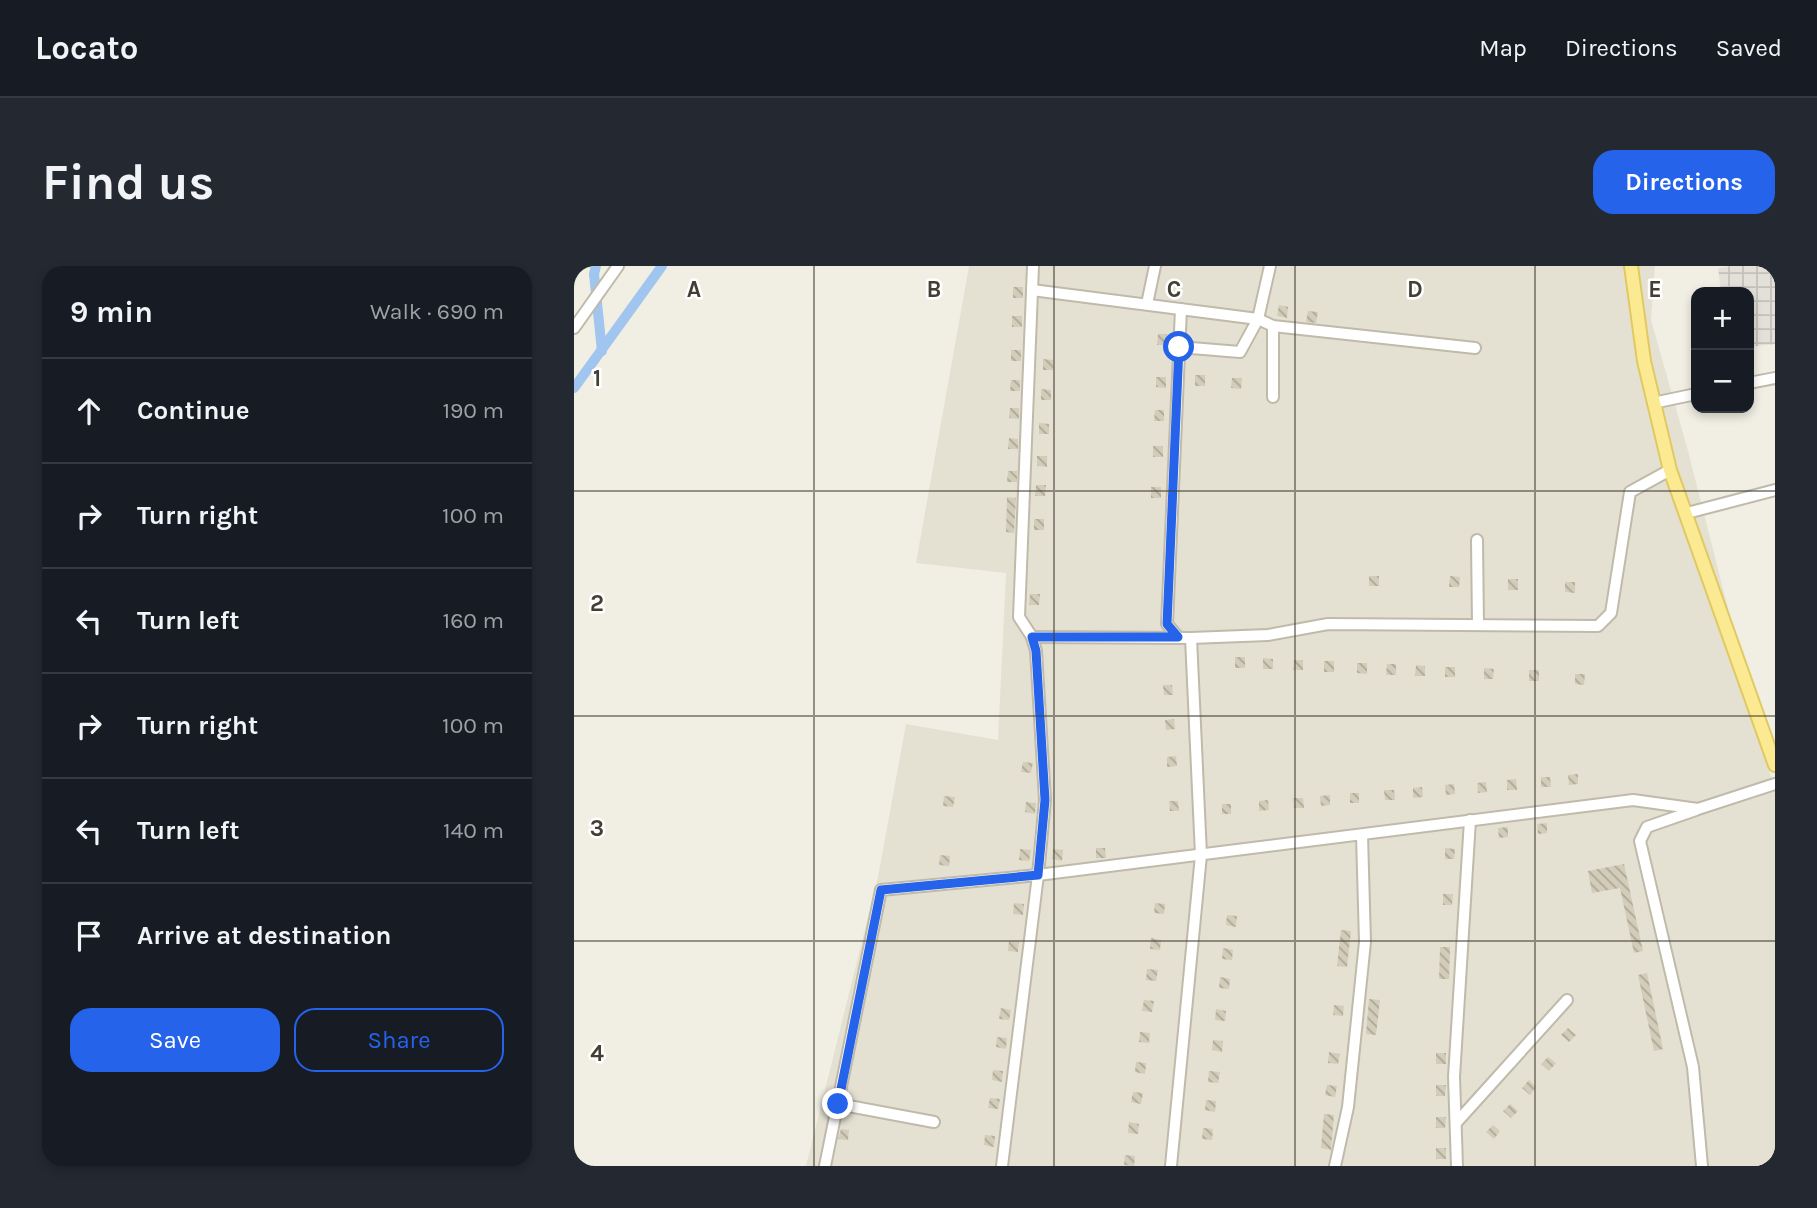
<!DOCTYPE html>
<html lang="en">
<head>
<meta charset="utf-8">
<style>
	:root { --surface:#171b24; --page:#242831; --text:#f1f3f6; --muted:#9ea1a6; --line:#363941; --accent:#2563eb }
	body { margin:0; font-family:Karla,sans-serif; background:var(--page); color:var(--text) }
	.controls { position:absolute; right:21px; top:21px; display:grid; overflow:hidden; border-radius:14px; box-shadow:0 4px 10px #0003 }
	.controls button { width:63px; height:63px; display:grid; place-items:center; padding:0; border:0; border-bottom:2px solid var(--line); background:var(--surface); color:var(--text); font:35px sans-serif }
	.stop { position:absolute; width:21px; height:21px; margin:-16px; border:5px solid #2563eb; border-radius:50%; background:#fff }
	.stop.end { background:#2563eb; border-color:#fff; box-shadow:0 2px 7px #0008 }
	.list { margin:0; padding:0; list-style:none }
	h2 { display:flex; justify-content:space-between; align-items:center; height:91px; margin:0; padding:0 28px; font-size:30px }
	h2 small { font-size:23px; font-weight:400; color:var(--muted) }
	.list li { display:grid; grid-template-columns:46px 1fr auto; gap:21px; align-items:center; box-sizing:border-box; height:105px; padding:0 28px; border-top:2px solid var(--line) }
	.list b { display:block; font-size:26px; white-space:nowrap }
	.list em { font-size:23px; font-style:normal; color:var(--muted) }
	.actions { display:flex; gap:14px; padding:21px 28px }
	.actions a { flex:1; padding:16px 0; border:2px solid var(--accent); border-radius:21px; text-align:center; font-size:24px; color:var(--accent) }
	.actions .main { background:var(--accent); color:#fff }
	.icon { flex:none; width:38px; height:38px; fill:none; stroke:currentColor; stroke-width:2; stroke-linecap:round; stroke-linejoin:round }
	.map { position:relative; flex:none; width:1201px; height:900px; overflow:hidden; border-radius:21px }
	header { display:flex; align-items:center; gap:42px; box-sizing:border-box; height:98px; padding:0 35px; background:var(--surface); border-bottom:2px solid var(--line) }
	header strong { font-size:33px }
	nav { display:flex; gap:38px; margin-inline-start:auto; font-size:24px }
	.intro { display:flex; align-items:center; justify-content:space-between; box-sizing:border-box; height:168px; padding:0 42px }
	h1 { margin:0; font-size:49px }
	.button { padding:18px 32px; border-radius:21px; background:var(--accent); color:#fff; font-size:24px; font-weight:700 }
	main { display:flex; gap:42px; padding:0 42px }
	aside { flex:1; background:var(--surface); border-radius:21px; box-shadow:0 4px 10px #0003 }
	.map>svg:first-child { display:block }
	.residential { fill:#e5e1d2 }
	.industrial { fill:url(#industrial-grid) }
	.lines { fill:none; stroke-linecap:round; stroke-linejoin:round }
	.canal { stroke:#a0c5ee; stroke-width:10 }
	.building { fill:url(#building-back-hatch) }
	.minor-casing { stroke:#bfbaa9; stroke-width:14 }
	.major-casing { stroke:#e0c963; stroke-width:16 }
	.minor { stroke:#fff; stroke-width:10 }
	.major { stroke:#fcea92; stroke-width:12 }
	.route { stroke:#2563eb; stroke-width:9 }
	.grid { fill:none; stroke:#433f34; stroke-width:2; stroke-opacity:0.55 }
	.grid-label { font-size:23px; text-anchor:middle; font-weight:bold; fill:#433f34; stroke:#fff; stroke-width:5; stroke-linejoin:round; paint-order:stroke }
</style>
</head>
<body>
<header>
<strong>Locato</strong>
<nav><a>Map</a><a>Directions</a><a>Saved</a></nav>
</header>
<div class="intro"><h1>Find us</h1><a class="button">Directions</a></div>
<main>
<aside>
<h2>9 min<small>Walk · 690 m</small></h2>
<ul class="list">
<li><svg class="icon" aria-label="ahead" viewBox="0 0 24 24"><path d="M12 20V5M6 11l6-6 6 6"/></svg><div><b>Continue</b></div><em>190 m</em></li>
<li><svg class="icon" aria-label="right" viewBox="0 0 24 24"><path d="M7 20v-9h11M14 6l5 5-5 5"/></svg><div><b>Turn right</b></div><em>100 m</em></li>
<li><svg class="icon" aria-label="left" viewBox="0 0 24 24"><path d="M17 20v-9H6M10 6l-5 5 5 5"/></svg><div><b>Turn left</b></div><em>160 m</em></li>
<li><svg class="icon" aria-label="right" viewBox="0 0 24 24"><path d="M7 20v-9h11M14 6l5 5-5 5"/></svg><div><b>Turn right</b></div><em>100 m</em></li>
<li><svg class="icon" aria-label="left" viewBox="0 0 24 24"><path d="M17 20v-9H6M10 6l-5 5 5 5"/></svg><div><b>Turn left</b></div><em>140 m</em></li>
<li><svg class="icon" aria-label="arrive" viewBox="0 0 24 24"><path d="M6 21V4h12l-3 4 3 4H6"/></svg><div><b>Arrive at destination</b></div></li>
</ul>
<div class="actions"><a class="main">Save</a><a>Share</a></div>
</aside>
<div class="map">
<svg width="1201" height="900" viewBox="0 0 1201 900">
	<defs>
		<pattern id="industrial-grid" width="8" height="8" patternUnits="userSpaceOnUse" patternTransform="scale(1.75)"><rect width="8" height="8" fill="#e3e0d9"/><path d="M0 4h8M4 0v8" fill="none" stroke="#c4c1bb"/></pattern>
		<pattern id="building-back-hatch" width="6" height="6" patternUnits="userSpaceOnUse" patternTransform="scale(1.75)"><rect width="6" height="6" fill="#d2ccb9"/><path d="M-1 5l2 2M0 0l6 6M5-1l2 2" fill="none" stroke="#aca797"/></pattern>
	</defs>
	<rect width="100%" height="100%" fill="#f1efe3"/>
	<!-- residential -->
	<polygon class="residential" points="395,0 1081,0 1077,54 1113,181 1201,527 1201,900 232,900 304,611 332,458 424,474 432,307 342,297"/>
	<!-- industrial -->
	<polygon class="industrial" points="1156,0 1201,0 1201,78 1175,81 1175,26 1147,26 1144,2"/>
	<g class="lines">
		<!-- canal -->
		<g class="canal">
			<polyline points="22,0 20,8 28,85"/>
			<polyline points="0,122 88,0"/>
		</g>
	</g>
	<!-- building -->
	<g class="building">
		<rect x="439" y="21" width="10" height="11"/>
		<polygon points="705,39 714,41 713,52 703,50"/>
		<polygon points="734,45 744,46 742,57 732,56"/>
		<rect x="438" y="50" width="10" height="11"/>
		<polygon points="584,68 593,68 593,79 583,79"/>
		<rect x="437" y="84" width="10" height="11"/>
		<polygon points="469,93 479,94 479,104 469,104"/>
		<rect x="621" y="109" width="10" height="11"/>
		<polygon points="582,111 592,111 592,122 582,121"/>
		<polygon points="658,112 668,112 667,123 657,122"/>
		<polygon points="437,114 446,114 446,125 436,125"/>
		<polygon points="467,123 477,124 477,134 467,134"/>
		<polygon points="436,142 445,142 445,153 435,152"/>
		<polygon points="581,144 590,144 590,155 580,155"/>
		<polygon points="465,157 475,158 475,168 465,168"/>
		<polygon points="435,172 444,173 444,183 434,183"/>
		<rect x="579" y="180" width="10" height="11"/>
		<polygon points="463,190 473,190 473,201 463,200"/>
		<polygon points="434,205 443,205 443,216 433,216"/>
		<polygon points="462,219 472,219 471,230 461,230"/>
		<rect x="577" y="221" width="10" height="11"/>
		<polygon points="433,231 442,232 440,267 432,266"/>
		<rect x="460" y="253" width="10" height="11"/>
		<rect x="795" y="310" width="10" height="10"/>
		<polygon points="876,310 886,311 885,321 875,321"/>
		<rect x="934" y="313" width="10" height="11"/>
		<polygon points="991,316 1001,316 1001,327 991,326"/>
		<polygon points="456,328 466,328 465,339 455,339"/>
		<rect x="661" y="391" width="10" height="11"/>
		<polygon points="689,392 699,393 699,403 689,403"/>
		<polygon points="720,394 729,394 729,404 719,404"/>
		<rect x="750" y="395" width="10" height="11"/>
		<polygon points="783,397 793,397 793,408 783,407"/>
		<polygon points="813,398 822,398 822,409 812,409"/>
		<polygon points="842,399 851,400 851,410 841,410"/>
		<rect x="871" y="401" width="10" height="10"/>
		<polygon points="910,402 920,403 919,413 910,413"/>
		<rect x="955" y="404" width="10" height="11"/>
		<polygon points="1001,408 1011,408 1010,419 1001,418"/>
		<polygon points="589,419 598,419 599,429 590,429"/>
		<polygon points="600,453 601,463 592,464 591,454"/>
		<polygon points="602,490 603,500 593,501 593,491"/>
		<polygon points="449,496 459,497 457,507 447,506"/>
		<polygon points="1004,508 1004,518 995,519 994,509"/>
		<polygon points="967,511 976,511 977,521 967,521"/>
		<polygon points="942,513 943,524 933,524 933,514"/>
		<polygon points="912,516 913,526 904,527 903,517"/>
		<polygon points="880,518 881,528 872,529 871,519"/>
		<polygon points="848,521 849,531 839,532 839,522"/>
		<polygon points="810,524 820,524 821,534 811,534"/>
		<rect x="776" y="527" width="9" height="10"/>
		<polygon points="756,529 756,539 747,540 746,530"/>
		<polygon points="370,530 381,531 379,541 369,540"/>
		<polygon points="719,532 729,532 730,542 720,542"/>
		<polygon points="694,534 695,544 685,545 685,535"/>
		<polygon points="595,535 604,535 605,545 596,545"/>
		<polygon points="452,536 462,537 461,548 451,546"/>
		<rect x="648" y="538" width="9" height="10"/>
		<polygon points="973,557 973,567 964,568 963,558"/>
		<polygon points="934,561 934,571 925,572 924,562"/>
		<polygon points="522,582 531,582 532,592 522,592"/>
		<polygon points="871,582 881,583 880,593 871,593"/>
		<polygon points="446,583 457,584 455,595 445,594"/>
		<polygon points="479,583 489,584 488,595 478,593"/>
		<polygon points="366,589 376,590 375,600 365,599"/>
		<polygon points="1050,598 1069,685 1060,687 1046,622 1018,627 1014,605"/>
		<polygon points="869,628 879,628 878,639 869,639"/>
		<polygon points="440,637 450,638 449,649 439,648"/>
		<polygon points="581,637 591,638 590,648 580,647"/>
		<polygon points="653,649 663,650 662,661 652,659"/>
		<polygon points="767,664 777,665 773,701 763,700"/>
		<polygon points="577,672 587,674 586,684 576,683"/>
		<polygon points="435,675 445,676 444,686 434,685"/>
		<polygon points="866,681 876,681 875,713 865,713"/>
		<polygon points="649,682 659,684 658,694 648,693"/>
		<polygon points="573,703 584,704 582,715 572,714"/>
		<polygon points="1073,707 1089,783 1080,785 1064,709"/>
		<polygon points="646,711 656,713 655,723 645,722"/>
		<polygon points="795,733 806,734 802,769 792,768"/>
		<polygon points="570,734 580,735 578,746 568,745"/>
		<polygon points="760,739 770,740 769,750 759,749"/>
		<polygon points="427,742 437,744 435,754 425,753"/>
		<polygon points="642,743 652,745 651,755 641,754"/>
		<polygon points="994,762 1002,769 995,776 987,769"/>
		<polygon points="566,766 576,767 575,777 565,776"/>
		<polygon points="423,771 433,772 432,783 422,781"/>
		<polygon points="639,774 649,775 648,786 638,784"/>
		<polygon points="755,786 766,788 764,798 754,797"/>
		<rect x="862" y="787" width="10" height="11"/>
		<polygon points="974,791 982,797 975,805 967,798"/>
		<polygon points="562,796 572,797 571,808 561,806"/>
		<polygon points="419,804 429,805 428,816 418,814"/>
		<polygon points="635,805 646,806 644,817 634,816"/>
		<polygon points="955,814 962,821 956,829 948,822"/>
		<polygon points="753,819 763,820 761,831 751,829"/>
		<polygon points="862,819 872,819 871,830 862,830"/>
		<polygon points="559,826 569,827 567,838 557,836"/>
		<polygon points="416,832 426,833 424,843 414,842"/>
		<polygon points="632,834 642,835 641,846 631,844"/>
		<polygon points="936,838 944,845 937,852 929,845"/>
		<polygon points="750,848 760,849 757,884 747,882"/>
		<polygon points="862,851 872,851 871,862 862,862"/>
		<polygon points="555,856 565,858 564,868 554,867"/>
		<polygon points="919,859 926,865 920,873 912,866"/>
		<polygon points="629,862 639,863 638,874 628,873"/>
		<polygon points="267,863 275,864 274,874 264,873"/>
		<polygon points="411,869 421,870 420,881 410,879"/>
		<rect x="862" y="882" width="10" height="11"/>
		<polygon points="551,889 561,890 560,900 550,899"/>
	</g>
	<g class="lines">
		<!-- minor casing -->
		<g class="minor-casing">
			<g id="minor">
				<polyline points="458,24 684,53 699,60 901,82"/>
				<polyline points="573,38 581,0"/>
				<polyline points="0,62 44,0"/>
				<polyline points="605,81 666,86 684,53 696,0"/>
				<polyline points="1175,117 1201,112"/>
				<polyline points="699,131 699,60"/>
				<polyline points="1079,137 1122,128"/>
				<polyline points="1113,247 1201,224"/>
				<polyline points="903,274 904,359"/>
				<polyline points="458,371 617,372 694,369 754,358 1024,360 1037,347 1056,226 1096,204"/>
				<polyline points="604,371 593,358 607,43"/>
				<polyline points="1122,544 1073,561 1066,575 1119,801 1128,900"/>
				<polyline points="264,838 360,856"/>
				<polyline points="882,857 993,734"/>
				<polyline points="251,900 307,624 464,609 1059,534 1124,543 1201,518"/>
				<polyline points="428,900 464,609 471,534 462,385 458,371 445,351 459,0"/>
				<polyline points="597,900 627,589 617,372"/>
				<polyline points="761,900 774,841 791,676 788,569"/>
				<polyline points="883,900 880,811 896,554"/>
			</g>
		</g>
		<!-- major casing -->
		<g class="major-casing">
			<polyline id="major" points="1057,0 1070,95 1096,204 1201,499"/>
		</g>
		<!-- minor -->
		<use href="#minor" class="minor"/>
		<!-- major -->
		<use href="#major" class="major"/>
	</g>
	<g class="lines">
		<!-- route -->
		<polyline class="route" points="264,838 307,624 464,609 471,534 462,385 458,371 604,371 593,358 605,81"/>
	</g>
	<!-- grid -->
	<path class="grid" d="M240,0V900M480,0V900M721,0V900M961,0V900M0,225H1201M0,450H1201M0,675H1201"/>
	<g class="grid-label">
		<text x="120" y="31">A</text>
		<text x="360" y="31">B</text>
		<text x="600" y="31">C</text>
		<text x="841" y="31">D</text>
		<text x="1081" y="31">E</text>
		<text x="23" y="120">1</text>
		<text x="23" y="345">2</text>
		<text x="23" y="570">3</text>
		<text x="23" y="795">4</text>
	</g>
</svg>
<div class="controls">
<button>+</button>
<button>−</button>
</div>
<div class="stop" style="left:605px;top:81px"></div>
<div class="stop end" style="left:264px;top:838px"></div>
</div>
</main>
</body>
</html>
